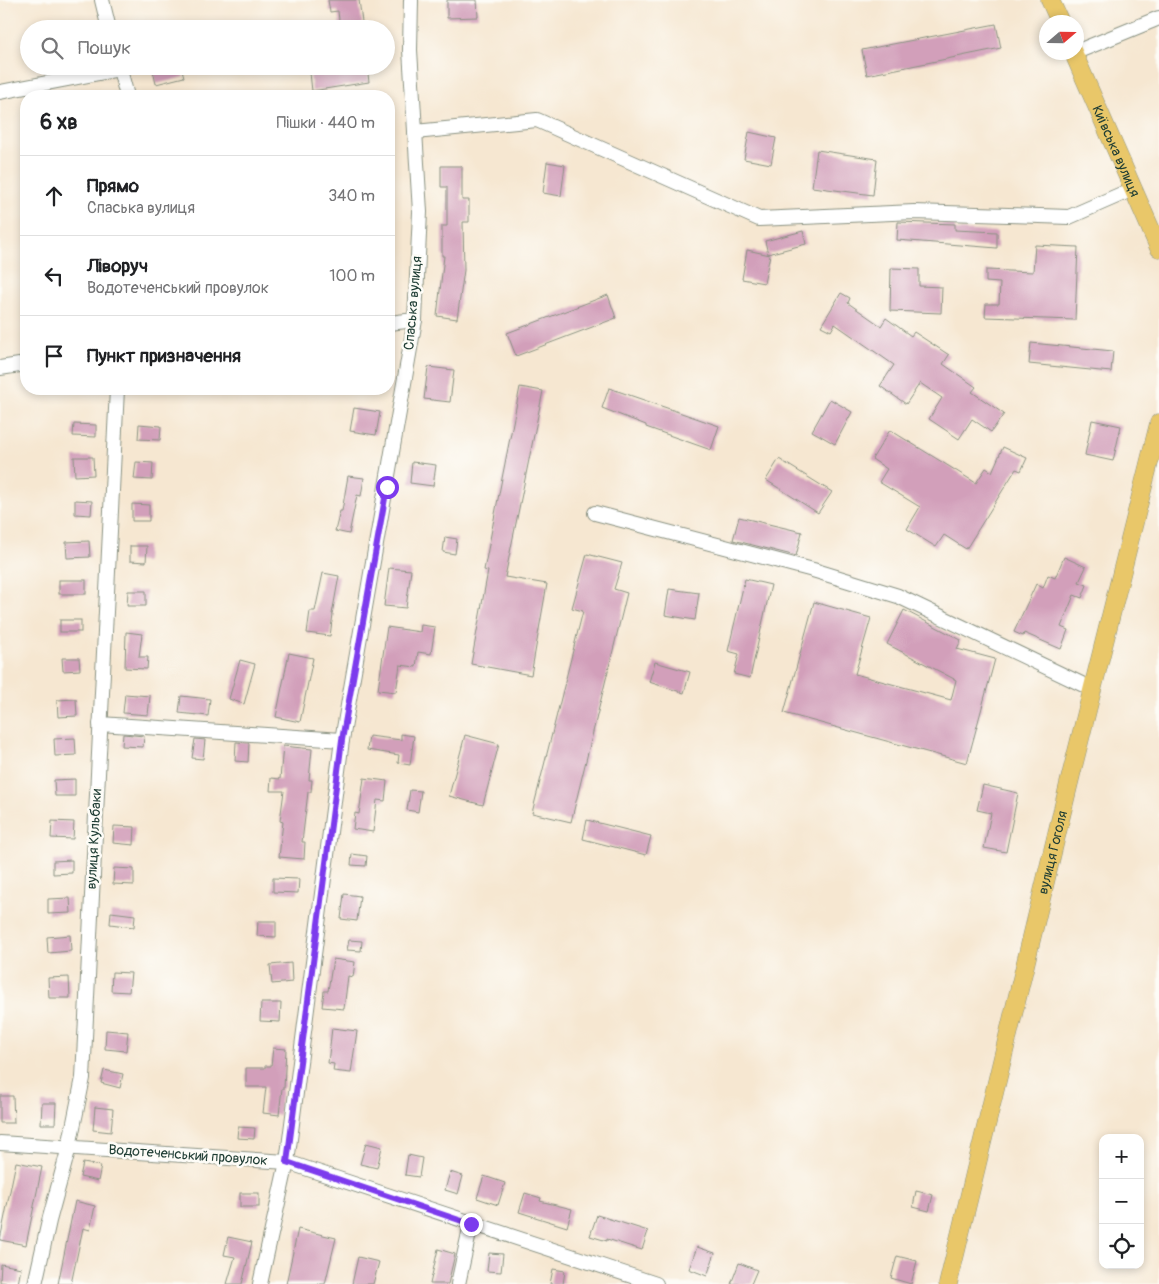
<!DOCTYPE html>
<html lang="uk">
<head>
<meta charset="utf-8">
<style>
	:root { --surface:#fff; --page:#f2f2f2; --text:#202124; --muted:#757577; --line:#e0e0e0 }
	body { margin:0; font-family:Pangolin,sans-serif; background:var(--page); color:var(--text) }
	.controls { position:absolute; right:15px; bottom:15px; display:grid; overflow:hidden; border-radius:10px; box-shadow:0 2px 8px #0003 }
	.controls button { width:45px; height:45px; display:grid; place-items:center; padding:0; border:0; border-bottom:1px solid var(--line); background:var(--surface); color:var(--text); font:25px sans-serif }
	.compass { position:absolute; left:1039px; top:15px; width:45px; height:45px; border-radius:50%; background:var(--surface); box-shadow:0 2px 8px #0003; rotate:70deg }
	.stop { position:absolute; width:15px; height:15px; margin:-11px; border:4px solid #7c3aed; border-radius:50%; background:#fff }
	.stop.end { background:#7c3aed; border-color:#fff; box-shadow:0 1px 5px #0008 }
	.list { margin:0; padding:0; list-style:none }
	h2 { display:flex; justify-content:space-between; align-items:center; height:65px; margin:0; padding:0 20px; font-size:21px }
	h2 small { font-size:16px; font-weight:400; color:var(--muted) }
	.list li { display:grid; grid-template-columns:32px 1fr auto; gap:15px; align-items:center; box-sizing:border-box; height:80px; padding:0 20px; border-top:1px solid var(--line) }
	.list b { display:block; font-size:19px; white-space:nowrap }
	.list p { margin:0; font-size:16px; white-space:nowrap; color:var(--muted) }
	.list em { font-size:16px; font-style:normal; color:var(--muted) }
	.icon { flex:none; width:28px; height:28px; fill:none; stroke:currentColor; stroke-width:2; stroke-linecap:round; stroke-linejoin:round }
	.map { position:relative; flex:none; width:1159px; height:1284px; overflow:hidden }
	.search { position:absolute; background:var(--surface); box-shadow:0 2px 8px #0003; left:20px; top:20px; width:375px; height:55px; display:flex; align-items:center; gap:12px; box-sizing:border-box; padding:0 18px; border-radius:28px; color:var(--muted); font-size:19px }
	.panel { position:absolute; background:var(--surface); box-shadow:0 2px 8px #0003; left:20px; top:90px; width:375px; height:305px; border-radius:20px }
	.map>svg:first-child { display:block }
	.building { fill:#d29fba }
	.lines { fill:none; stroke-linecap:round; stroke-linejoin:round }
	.minor-casing { stroke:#8a9282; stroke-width:16 }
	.major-casing { stroke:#8a9282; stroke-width:19 }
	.minor { stroke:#fff; stroke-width:14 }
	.major { stroke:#e9c769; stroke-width:18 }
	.route { stroke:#7c3aed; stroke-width:6 }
	.labels { text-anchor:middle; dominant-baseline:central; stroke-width:5; stroke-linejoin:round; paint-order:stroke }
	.street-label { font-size:14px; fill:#1f3d34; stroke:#fdfcf7 }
</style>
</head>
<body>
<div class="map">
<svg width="1159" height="1284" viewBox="0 0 1159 1284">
	<rect width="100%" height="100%" fill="#fdfcf7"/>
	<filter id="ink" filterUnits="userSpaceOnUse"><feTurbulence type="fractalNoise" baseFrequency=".02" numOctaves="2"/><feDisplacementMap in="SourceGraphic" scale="10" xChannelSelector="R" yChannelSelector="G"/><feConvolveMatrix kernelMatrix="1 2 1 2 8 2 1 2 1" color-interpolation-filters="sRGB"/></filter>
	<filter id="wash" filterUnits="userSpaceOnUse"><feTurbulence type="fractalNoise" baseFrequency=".0096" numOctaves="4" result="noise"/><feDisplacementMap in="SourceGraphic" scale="20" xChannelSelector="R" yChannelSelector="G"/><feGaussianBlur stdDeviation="1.12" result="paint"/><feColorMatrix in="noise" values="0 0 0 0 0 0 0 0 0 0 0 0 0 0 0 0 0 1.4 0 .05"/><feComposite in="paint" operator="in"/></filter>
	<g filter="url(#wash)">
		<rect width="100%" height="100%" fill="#f6e7d1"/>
		<g id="blocks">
			<!-- building -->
			<g class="building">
				<polygon points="328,0 359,0 363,29 340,29 338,11 330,12"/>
				<polygon points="447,0 477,0 478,17 447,18"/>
				<polygon points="996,24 1001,48 867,75 862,50"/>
				<polygon points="152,66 181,66 184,77 156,84"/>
				<polygon points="343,66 367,66 369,82 312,91 310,73 343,68"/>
				<polygon points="749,132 776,138 771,164 744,159"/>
				<polygon points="817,150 877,159 873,195 812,187"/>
				<polygon points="547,162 565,165 561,196 543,193"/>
				<polygon points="441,166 462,166 462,200 469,200 469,222 463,222 464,270 457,319 437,316 444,256 442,256 442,226 447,226 447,187 441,187"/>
				<polygon points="898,222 955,224 955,230 997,232 997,248 897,240"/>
				<polygon points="803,231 806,244 768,254 765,241"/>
				<polygon points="1035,245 1078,247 1075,320 985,317 986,304 999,304 1000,283 986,282 986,270 1033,272"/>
				<polygon points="747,250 770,255 764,283 742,279"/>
				<polygon points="891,268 919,269 919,286 942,287 941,313 890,311"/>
				<polygon points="841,293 850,298 848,303 881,326 886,318 911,336 914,332 949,355 943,364 976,387 972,392 1004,414 991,432 972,419 959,439 929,419 942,398 920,383 906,404 880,386 894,365 835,324 831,331 821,326"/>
				<polygon points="608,295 616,318 516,356 507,333"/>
				<polygon points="1031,343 1113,351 1111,372 1029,364"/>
				<polygon points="428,367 454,370 450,402 424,399"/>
				<polygon points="520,387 543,391 505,577 547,584 531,675 471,664 488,571 484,570"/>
				<polygon points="609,388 719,426 711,450 646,427 646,425 602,408"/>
				<polygon points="830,399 852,412 835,444 812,431"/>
				<polygon points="354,408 380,412 376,435 350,431"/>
				<polygon points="1092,420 1121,426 1113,461 1085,455"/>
				<polygon points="74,424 96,425 96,437 73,436"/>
				<polygon points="139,424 161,426 160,440 138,439"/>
				<polygon points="890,430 976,483 986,468 992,472 1003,447 1027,458 1021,471 1016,469 966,549 944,535 936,547 907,529 920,507 879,482 887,469 872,459"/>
				<polygon points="74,457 93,457 94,475 75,476"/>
				<polygon points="779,459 832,492 818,513 766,480"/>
				<polygon points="136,462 153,463 152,480 134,479"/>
				<polygon points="412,462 436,465 433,486 410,483"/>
				<polygon points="348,476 364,478 361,496 357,495 349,534 335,531 340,511 342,511"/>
				<polygon points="75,500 92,501 91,515 75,514"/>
				<polygon points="132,504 149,505 149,521 132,521"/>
				<polygon points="739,517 802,532 796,556 733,540"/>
				<polygon points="445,537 457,539 455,554 443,552"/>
				<polygon points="89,541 90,557 67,558 66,542"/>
				<polygon points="130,546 147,546 146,562 130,561"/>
				<polygon points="587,554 622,563 614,589 627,593 571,822 532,813 583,611 572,608"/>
				<polygon points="1064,557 1086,567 1079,582 1087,585 1082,598 1074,595 1061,627 1068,630 1061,649 1024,633 1023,636 1014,632 1036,584 1043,588 1048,575 1055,578"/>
				<polygon points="389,568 411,570 406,608 384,606"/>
				<polygon points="323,573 339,576 332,614 333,614 330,636 307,633 310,611 315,611"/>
				<polygon points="745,579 771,585 750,678 734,674 739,654 728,651"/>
				<rect x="59" y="580" width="27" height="14"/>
				<polygon points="669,589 699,593 695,620 665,615"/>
				<polygon points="128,591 146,591 146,606 127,606"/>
				<polygon points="814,602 871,618 855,674 951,700 956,680 887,644 904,610 961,640 957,649 995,659 967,763 784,713"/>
				<rect x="60" y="620" width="21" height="12"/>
				<polygon points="421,625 435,627 431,654 418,652 416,667 400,665 396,692 378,690 387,627 420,632"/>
				<polygon points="126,632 142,634 139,657 148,657 147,669 125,668"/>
				<polygon points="289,653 313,658 300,722 276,717"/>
				<polygon points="62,658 79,658 80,670 63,671"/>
				<polygon points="240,660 255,664 244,704 229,699"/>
				<polygon points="655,662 690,672 684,693 649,682"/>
				<polygon points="125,694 150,696 148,715 123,713"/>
				<polygon points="181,696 210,699 208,716 179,713"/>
				<polygon points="76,699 77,716 58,717 57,700"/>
				<polygon points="123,734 144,736 143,747 122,746"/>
				<polygon points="401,734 414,736 410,765 398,763 399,755 367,750 369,736 401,740"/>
				<polygon points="465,735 499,744 483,805 449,796"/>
				<polygon points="75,738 76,755 55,756 54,739"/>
				<polygon points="195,739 205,740 203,759 192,758"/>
				<polygon points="236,742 249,743 248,762 235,761"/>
				<polygon points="283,746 312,749 309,780 312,780 311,792 308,792 302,842 305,842 304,859 279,857 283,822 280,821 284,791 270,791 271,778 280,779"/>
				<polygon points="364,778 387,781 385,801 377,800 373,832 353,829 355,813 359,814"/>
				<polygon points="75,779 75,796 55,796 54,780"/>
				<polygon points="983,785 1018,793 1006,852 984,848 991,813 977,810"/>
				<polygon points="410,790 421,791 418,812 407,810"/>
				<polygon points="587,820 651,836 646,855 583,839"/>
				<polygon points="52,821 74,822 73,839 51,838"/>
				<polygon points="114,826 135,827 134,845 113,843"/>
				<polygon points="352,854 367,856 366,866 351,865"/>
				<polygon points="72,860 72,873 53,874 53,861"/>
				<polygon points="114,868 134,869 134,885 113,884"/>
				<polygon points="273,878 299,879 298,893 273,892"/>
				<polygon points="344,894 360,896 357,921 341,919"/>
				<polygon points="70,898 71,913 48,914 48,899"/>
				<polygon points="111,912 135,915 134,927 110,924"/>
				<polygon points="258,921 276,921 276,937 257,936"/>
				<polygon points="70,935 71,951 48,953 47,937"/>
				<polygon points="349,940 362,941 361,951 347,950"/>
				<polygon points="333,959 355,962 353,977 348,976 344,1009 322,1007 324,991 328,991"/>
				<polygon points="291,963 292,982 272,984 270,965"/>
				<polygon points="112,972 131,973 129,992 111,991"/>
				<polygon points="69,977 70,998 49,998 48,978"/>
				<polygon points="261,1003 281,1003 280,1022 260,1021"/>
				<polygon points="332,1028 357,1031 351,1073 333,1071 334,1064 328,1063"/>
				<polygon points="106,1030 128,1032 126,1051 105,1049"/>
				<polygon points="273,1048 286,1049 284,1088 282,1088 279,1115 263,1113 266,1087 246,1087 246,1068 265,1068 265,1066 271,1066"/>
				<polygon points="104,1070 123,1074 120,1088 101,1083"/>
				<polygon points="0,1096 13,1096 14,1123 0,1123"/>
				<polygon points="42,1103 56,1103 55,1124 41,1124"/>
				<polygon points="95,1107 113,1109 111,1132 93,1130"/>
				<polygon points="238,1127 255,1128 254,1139 237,1138"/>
				<polygon points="366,1143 382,1147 377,1168 360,1164"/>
				<polygon points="408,1155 422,1158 419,1177 405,1175"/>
				<polygon points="16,1162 42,1167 26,1245 0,1240"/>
				<polygon points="83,1163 101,1166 98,1181 80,1177"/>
				<polygon points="450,1172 463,1176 458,1194 445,1190"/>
				<polygon points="484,1176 505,1183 498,1205 477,1198"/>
				<polygon points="916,1191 933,1195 929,1211 913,1207"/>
				<rect x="240" y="1193" width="19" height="14"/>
				<polygon points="525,1193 541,1198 540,1201 572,1209 567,1227 519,1212"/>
				<polygon points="75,1201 95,1206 90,1230 83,1228 71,1284 58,1284"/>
				<polygon points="597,1215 648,1231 642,1250 607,1239 607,1241 590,1236"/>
				<polygon points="298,1229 336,1238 325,1284 286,1284"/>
				<polygon points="228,1237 252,1242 242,1284 227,1284 235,1257 224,1255"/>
				<polygon points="697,1247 715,1253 707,1276 689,1269"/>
				<polygon points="438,1249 455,1254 448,1284 430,1284"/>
				<polygon points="489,1253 503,1254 501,1272 487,1271"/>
				<polygon points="897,1256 917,1261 911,1284 891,1278"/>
				<polygon points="358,1257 379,1262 373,1284 352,1284"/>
				<polygon points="739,1263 757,1270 751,1284 731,1284"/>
				<polygon points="1,1264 21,1268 18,1284 0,1282"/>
				<polygon points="553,1269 565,1271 563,1284 550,1284"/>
			</g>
		</g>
	</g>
	<g filter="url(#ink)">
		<use href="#blocks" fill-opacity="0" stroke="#8a9282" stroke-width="1"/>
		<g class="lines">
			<!-- minor casing -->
			<g class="minor-casing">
				<g id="minor">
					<polyline points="102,0 109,29"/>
					<polyline points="1076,52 1159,18"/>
					<polyline points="119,66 127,96"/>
					<polyline points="0,92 120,69"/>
					<polyline points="415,132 537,120 759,219 914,212 1069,217 1133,189"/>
					<polyline points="389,323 415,320"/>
					<polyline points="0,368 26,364"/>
					<polyline points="595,513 813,570 898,596 1092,689"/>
					<polyline points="100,724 342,740"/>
					<polyline points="0,1143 287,1162 656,1284"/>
					<polyline points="35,1284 49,1221 69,1147 83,1078 117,389"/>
					<polyline points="260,1284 287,1162 342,740 415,320 420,212 410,50 411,0"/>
					<polyline points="458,1284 471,1224"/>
				</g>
			</g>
			<!-- major casing -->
			<g class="major-casing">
				<g id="major">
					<polyline points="1050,0 1060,22"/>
					<path id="s1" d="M1073,52L1159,248"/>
					<path id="s2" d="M948,1284L1071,775L1159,423"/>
				</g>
			</g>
			<!-- minor -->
			<use href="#minor" class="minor"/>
			<!-- major -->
			<use href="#major" class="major"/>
		</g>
	</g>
	<g class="lines" filter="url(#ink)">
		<!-- route -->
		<polyline class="route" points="387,487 342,740 287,1162 471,1224"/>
	</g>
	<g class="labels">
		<!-- street labels -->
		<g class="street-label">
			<text stroke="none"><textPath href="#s1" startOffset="108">Київська вулиця</textPath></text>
			<text transform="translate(413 303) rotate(-85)">Спаська вулиця</text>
			<text transform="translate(94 839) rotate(-87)">вулиця Кульбаки</text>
			<text stroke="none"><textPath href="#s2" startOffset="444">вулиця Гоголя</textPath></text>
			<text transform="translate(188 1155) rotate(4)">Водотеченський провулок</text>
		</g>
	</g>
</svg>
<div class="controls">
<button>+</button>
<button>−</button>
<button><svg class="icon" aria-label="locate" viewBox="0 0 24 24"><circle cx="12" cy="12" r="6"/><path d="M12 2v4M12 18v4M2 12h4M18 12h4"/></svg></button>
</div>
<svg class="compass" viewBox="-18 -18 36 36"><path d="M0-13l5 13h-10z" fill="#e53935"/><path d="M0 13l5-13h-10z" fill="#757577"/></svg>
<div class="stop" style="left:387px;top:487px"></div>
<div class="stop end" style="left:471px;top:1224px"></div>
<div class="search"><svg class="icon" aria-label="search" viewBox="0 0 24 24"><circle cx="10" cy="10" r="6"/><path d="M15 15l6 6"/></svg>Пошук</div>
<section class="panel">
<h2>6 хв<small>Пішки · 440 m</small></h2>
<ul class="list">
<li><svg class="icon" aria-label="ahead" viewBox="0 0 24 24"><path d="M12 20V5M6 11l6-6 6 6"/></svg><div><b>Прямо</b><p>Спаська вулиця</p></div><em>340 m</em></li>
<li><svg class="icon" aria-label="left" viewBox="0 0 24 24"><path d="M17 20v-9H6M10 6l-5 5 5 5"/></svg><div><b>Ліворуч</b><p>Водотеченський провулок</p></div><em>100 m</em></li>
<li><svg class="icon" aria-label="arrive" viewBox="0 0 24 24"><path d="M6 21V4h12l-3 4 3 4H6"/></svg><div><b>Пункт призначення</b></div></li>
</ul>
</section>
</div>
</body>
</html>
